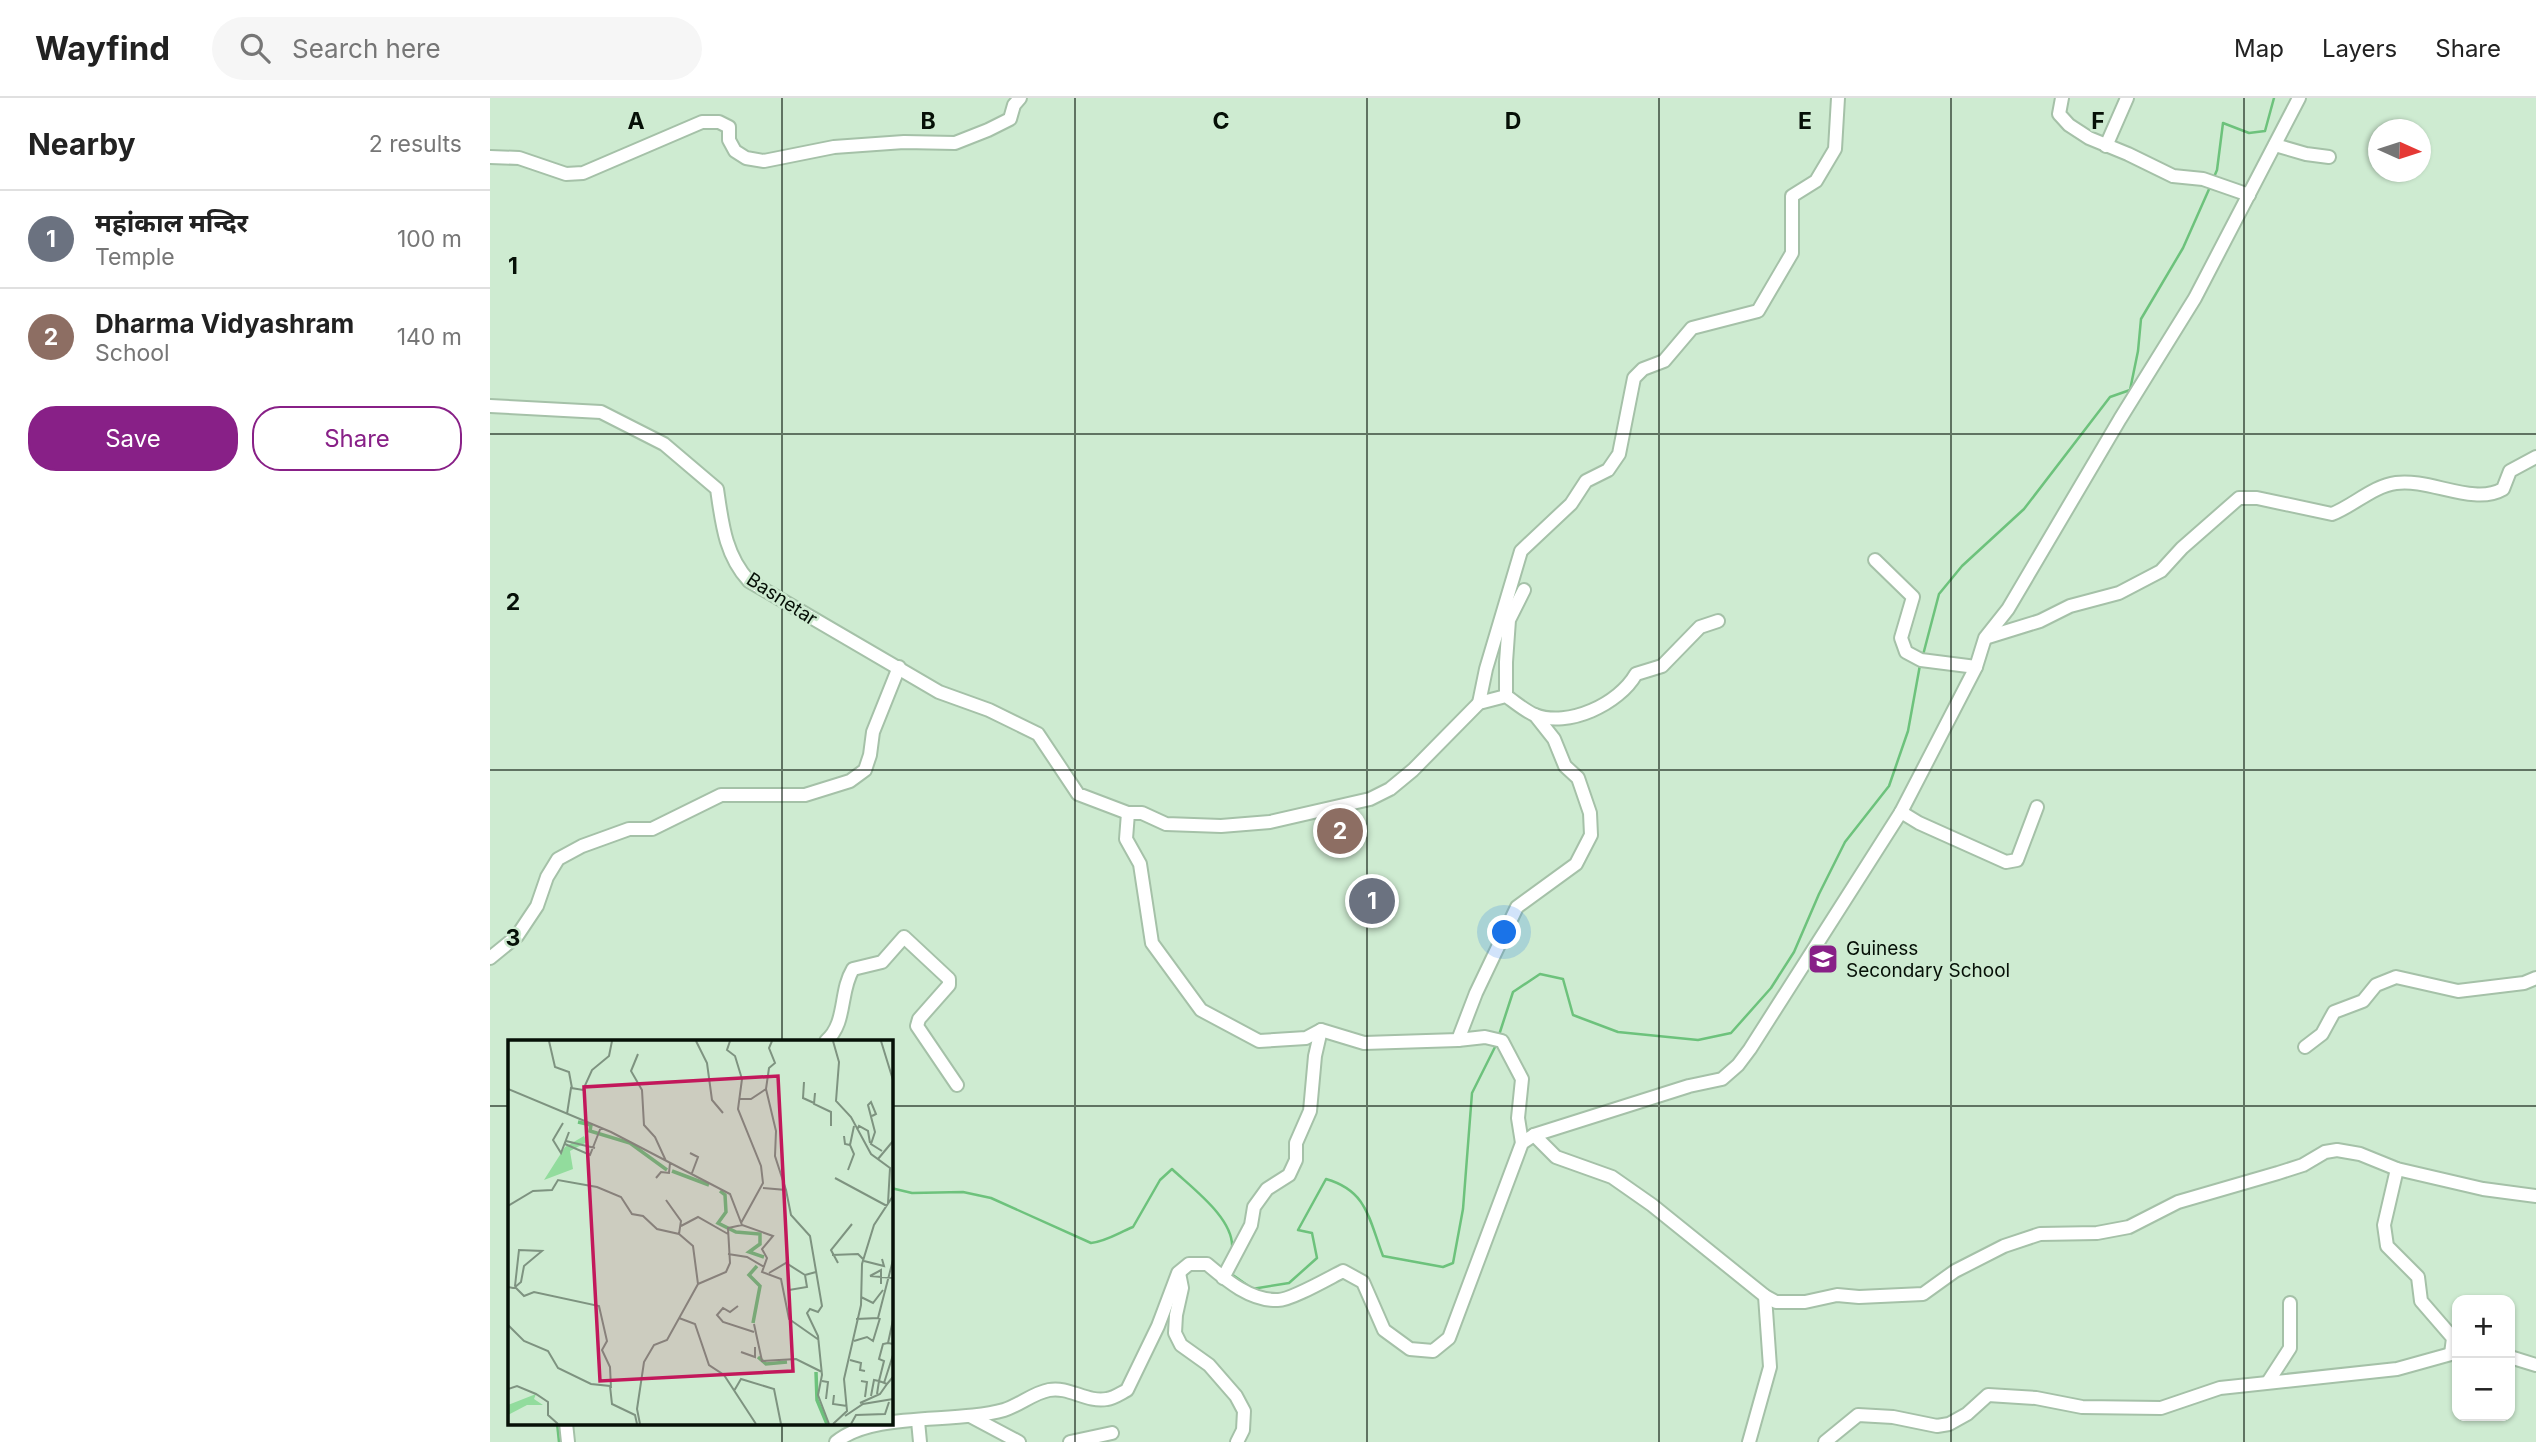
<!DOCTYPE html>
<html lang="en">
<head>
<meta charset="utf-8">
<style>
	:root { --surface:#fff; --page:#f6f6f6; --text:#222; --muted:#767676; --line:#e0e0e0; --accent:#882087 }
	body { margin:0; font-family:Inter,"Noto Sans Devanagari",sans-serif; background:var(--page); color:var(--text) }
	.controls { position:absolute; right:21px; bottom:21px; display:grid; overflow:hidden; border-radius:14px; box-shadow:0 2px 5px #0004 }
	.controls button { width:63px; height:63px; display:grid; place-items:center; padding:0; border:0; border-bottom:2px solid var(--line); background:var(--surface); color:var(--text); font:35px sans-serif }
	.compass { position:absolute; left:1878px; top:21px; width:63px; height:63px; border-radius:50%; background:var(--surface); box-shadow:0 2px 5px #0004; rotate:93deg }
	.you { position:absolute; left:1015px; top:835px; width:24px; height:24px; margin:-18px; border:5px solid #fff; border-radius:50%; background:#1a73e8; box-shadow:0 0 0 10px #1a73e833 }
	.badge { display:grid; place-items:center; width:46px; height:46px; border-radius:50%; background:var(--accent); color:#fff; font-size:23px; font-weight:700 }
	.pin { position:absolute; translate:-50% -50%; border:4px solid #fff; box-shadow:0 2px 7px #0006 }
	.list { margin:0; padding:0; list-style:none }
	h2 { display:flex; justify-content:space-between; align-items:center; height:91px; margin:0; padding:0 28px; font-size:30px }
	h2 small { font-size:23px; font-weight:400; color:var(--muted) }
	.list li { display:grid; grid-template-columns:46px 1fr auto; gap:21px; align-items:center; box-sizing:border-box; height:98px; padding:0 28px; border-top:2px solid var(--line) }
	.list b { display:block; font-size:26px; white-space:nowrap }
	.list p { margin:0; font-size:23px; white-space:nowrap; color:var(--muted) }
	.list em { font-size:23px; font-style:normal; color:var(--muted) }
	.actions { display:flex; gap:14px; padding:21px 28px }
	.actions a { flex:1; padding:16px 0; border:2px solid var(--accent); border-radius:28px; text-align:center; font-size:24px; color:var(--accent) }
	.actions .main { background:var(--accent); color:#fff }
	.icon { flex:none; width:38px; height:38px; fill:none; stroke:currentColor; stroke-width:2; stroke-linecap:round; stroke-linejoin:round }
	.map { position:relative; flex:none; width:2046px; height:1344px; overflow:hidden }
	header { display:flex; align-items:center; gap:42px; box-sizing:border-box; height:98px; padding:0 35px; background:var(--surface); border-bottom:2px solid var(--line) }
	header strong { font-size:33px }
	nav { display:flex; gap:38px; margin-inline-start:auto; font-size:24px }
	.search { width:490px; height:63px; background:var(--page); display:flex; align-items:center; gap:18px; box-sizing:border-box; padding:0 24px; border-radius:38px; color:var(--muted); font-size:26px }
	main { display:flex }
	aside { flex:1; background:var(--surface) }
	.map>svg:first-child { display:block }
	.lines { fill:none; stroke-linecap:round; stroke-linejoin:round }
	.stream { stroke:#6dc27c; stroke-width:2.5 }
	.minor-casing { stroke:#a5c1a8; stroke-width:16 }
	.minor { stroke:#fff; stroke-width:12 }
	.grid { fill:none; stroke:#061007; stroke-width:2; stroke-opacity:0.55 }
	.labels { text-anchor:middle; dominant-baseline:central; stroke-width:5; stroke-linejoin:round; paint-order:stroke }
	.street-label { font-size:19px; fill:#061007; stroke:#ceebd1 }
	.poi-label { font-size:19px; fill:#061007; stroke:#ceebd1; text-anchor:start }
	.inset-river { fill:none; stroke:#6dc27c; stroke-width:3.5 }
	.inset-road { fill:none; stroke:#7e9380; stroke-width:2 }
	.view { fill:#c2185b; fill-opacity:0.15; stroke:#c2185b; stroke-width:3.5 }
	.inset-edge { fill:none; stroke:#061007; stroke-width:3.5 }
	.grid-label { font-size:23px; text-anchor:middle; font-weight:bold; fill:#061007; stroke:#ceebd1; stroke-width:5; stroke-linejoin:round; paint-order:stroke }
</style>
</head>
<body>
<header>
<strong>Wayfind</strong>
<div class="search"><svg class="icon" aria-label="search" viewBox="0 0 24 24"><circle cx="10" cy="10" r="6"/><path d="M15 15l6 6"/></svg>Search here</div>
<nav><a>Map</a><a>Layers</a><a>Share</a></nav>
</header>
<main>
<aside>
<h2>Nearby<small>2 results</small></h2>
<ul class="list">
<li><span class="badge" style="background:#6b7280">1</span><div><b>महांकाल मन्दिर</b><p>Temple</p></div><em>100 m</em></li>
<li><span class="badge" style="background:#8d6e63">2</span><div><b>Dharma Vidyashram</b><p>School</p></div><em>140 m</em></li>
</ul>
<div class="actions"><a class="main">Save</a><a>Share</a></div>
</aside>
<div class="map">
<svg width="2046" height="1344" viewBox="0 0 2046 1344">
	<rect width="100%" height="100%" fill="#ceebd1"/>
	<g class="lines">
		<!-- stream -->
		<g class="stream">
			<polyline points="1724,79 1727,72 1733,25 1759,35 1775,33 1784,0"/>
			<polyline points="1433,557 1449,496 1472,468 1534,411 1620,299 1640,292 1648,253 1651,221 1693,150 1720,89"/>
			<polyline points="1009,937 1023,894 1050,876 1073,881 1083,917 1128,934 1208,942 1241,935 1281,890 1304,854 1329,796 1355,744 1399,688 1418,633 1430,567"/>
			<path d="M401,1090L422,1095L473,1094L501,1100L601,1145C617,1143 628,1135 643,1129L670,1082L682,1071C702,1090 745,1121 742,1151"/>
			<polyline points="740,1175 757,1187"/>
			<path d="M762,1191L799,1185L827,1160L822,1135L808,1132L836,1081C878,1093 879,1122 893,1158L953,1169L963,1165L973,1111L982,995L1006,947"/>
			<polyline points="67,1325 69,1344"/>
		</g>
		<!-- minor casing -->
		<g class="minor-casing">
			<g id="minor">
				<polyline points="1572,0 1569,16 1579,27 1599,40 1638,56 1683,78 1713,81 1759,97"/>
				<polyline points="1785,47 1816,56 1839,59"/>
				<polyline points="1616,48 1637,0"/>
				<polyline points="0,59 29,60 76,76 93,75 212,24 229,24 239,29 239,42 245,53 256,60 274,63 344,49 414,44 465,45 498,32 520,21 524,7 530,0"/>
				<path d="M0,308L111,314L174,346L227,391C232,425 235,457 259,483L449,594L499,612L548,636L588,696L638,715H652L676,726L731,728L780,724L880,701L900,691L923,672L989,605L1016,598C1025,604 1035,613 1045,617C1078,630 1129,606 1146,576L1172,568L1210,529L1228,523"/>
				<polyline points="1385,462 1423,499 1411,540 1416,554 1431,562 1486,569"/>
				<path d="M1498,539L1550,523L1580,508L1629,495L1671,473L1692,450L1749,400H1767L1842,416C1863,408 1883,388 1906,385C1939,380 1984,408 2013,391L2020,373L2046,359"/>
				<polyline points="1016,598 1016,564 1019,522 1034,492"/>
				<polyline points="989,605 996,571 1031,453 1081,406 1096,383 1118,372 1129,356 1144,280 1153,271 1174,263 1202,230 1268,213 1302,155 1302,98 1326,83 1345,51 1348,0"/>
				<polyline points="1411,714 1429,725 1516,764 1527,762 1547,709"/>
				<polyline points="638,715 636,741 650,766 662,845 711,912 769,943 816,940 831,932 874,945 968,942 995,939 1012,943 1032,981 1028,1020 1032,1045"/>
				<polyline points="0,860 27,838 47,808 57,779 68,761 92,748 139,731 162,731 231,697 315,697 360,683 375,672 380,657 383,634 409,569"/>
				<polyline points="968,942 986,895 1027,809 1086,766 1101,737 1100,715 1088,680 1075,668 1064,641 1045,617"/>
				<path d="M336,943C357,925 349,894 363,871L392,864L414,839L459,881V887L429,921L427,928L467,987"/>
				<polyline points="1815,949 1832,936 1844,914 1873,903 1886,887 1906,879 1968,893 2034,885 2046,880"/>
				<polyline points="1044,1037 1066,1059 1122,1079 1162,1107 1275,1198 1286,1204 1315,1204 1347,1197 1369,1199 1433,1196 1465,1173 1514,1148 1550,1136 1607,1135 1639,1129 1688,1104 1788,1075 1813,1067 1835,1054 1847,1052 1870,1056 1907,1071 1993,1091 2046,1098"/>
				<polyline points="1907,1071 1894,1127 1897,1148 1928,1179 1931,1203 1963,1240 1961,1256 1967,1256"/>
				<polyline points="689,1175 692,1190 686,1217 685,1235 691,1247 719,1267 746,1298 754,1313 753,1332 747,1344"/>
				<polyline points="733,1180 761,1127 764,1109 777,1091 799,1077 806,1062 806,1045 820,1013 825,958 831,932"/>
				<polyline points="2020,1259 2046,1267"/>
				<polyline points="1778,1284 1800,1250 1800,1205"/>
				<polyline points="480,1318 529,1344"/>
				<polyline points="428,1323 430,1344"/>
				<polyline points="76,1325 78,1344"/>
				<path d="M346,1344C383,1313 466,1326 514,1312C530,1307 543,1295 559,1292C579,1288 597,1305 617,1301C624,1300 631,1295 637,1292L668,1228L688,1175L699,1166H717C737,1183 761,1203 788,1202C801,1202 839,1180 853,1173L873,1184L894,1232L920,1251L943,1253L959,1240L1032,1045L1044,1037L1199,988L1232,981L1248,967L1260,951L1411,714L1486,569L1495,540L1518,511L1630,321L1705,200L1809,0"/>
				<polyline points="580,1344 622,1335"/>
				<polyline points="1259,1344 1280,1269 1275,1198"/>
				<polyline points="1335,1344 1368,1317 1403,1319 1447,1328 1459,1326 1477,1316 1498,1297 1546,1300 1592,1309 1671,1310 1730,1290 1907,1271 1961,1256"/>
			</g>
		</g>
		<!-- minor -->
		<use href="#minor" class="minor"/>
	</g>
	<!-- grid -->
	<path class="grid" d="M292,0V943M585,0V1344M877,0V1344M1169,0V1344M1461,0V1344M1754,0V1344M0,336H2046M0,672H2046M0,1008H19M401,1008H2046M292,1325V1344"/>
	<!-- icons -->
	<defs>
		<g id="school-square" transform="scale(1.575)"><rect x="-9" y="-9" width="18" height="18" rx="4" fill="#882087" stroke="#ceebd1"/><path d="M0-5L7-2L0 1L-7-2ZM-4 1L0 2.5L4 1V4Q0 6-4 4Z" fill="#fff"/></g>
	</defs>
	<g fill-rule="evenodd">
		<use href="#school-square" x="1333" y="861"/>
	</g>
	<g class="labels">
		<!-- street labels -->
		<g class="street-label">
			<text transform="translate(292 501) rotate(33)">Basnetar</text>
		</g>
		<!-- poi labels -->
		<g class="poi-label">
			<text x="1356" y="850">Guiness<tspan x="1356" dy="22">Secondary School</tspan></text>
		</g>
	</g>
	<!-- overview -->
	<g transform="translate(18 942)">
		<rect width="385" height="385" fill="#ceebd1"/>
		<path d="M76,96L79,102L62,111L65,129L36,140L57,107ZM28,354L26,359L35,365H19L0,375V365Z" fill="#92dc9d"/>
		<path class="inset-river" d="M70,82L83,85L82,91L122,103L159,130M164,131L201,145M212,151L217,155L218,172L210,183L228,192L252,194V204L241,212L256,217M245,283L252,246L241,235L249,226M250,317L258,324L279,322M308,332L309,360L319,384"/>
		<path class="inset-road" d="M41,1L47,27L61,32L64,48M188,1L199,23L204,60L215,73M222,1L219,10L227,16L234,39L230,69L253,126L255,143L233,183M325,1L331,22L328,61L343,77L363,114L382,128L380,163M373,1L385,40M130,14L123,31L134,50L136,85L147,97L158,121M296,42L295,58L306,63M0,49L103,92L222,154L234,185L265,196L254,209L259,218L254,232L273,239L281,279L311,300M258,49L268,91L267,116L278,150M307,53L306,64L323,72V86M231,59H243L258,49L261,28L267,23L261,8L264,1M59,74L63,48L75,50L84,30L101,16L104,1M364,76L368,74L363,62L360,65L367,92L363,104L374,111M55,83L45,100L53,113L61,92M349,90L351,86L360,91L362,103M336,96L337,104L342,105L346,86M58,101L87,108M57,104L82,115L93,87M182,113L190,117L184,133M370,119L385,101M340,130L346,114L342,105M148,138L153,132L161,133L162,123M327,138L379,166M255,148L278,150L283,175L302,196L314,266L310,272L302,269L299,273L310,296L314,335L310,355L321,384M158,160L173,181L171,194M0,166L25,151L44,150L50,140L89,147L113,157L124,174L135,176L149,189L171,194L185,206L190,244L159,300L146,305L136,322L129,369L132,384M173,186L190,177L220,194M220,214L239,217L256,227M324,215L350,214L356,220M356,221L376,226L374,219M330,223L323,210L344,184M261,233L278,223L297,235M362,236L373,230V244M362,236L385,238M190,244L218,232L222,223L220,188L234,185M0,247L5,248H6L13,242L16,226L34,211L11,210L7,246M7,247L16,256L26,252L91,266L99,301L94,310L102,327L103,348M281,250L299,247L297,235L308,232M353,257L365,263L375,250M230,266L222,272L215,268L209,275L215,282L246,292M171,278L187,284L201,325L216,335L248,384M348,279L370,278L385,220M385,280L380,303L385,304M246,284L254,321L288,319L314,332M0,285L16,301L40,311L50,328L83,344L102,346L104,364L127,375L129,384M346,301L359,297L365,301L372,278M380,303L375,304L371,319L376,321L371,341L379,344L385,337M233,312L247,317V307M342,320L353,323L352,330L357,331M314,341L320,342L318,359M353,341L359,342L357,357M376,343L385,315M0,349L9,346L28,354L40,362V375L50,384M226,351L233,339L266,349L273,384M326,355L325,364L339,366M363,356L366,340L371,341L369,354M352,363L372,354L379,344M337,376L355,364L385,359M325,384L339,371L336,339L353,265L354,224L366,185L385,156M343,384L348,375L377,374L381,362"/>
		<path class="view" d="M270,36L285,331L92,341L76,47Z"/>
		<rect width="385" height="385" class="inset-edge"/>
	</g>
	<g class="grid-label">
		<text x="146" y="31">A</text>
		<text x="438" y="31">B</text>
		<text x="731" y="31">C</text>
		<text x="1023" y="31">D</text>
		<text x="1315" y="31">E</text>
		<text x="1608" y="31">F</text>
		<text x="23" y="176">1</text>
		<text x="23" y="512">2</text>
		<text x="23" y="848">3</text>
	</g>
</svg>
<div class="controls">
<button>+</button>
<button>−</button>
</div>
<svg class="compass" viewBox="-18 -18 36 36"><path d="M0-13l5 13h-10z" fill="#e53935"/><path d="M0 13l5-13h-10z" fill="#767676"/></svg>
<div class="you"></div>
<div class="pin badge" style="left:882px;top:803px;background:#6b7280">1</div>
<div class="pin badge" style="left:850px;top:733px;background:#8d6e63">2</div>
</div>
</main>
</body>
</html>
